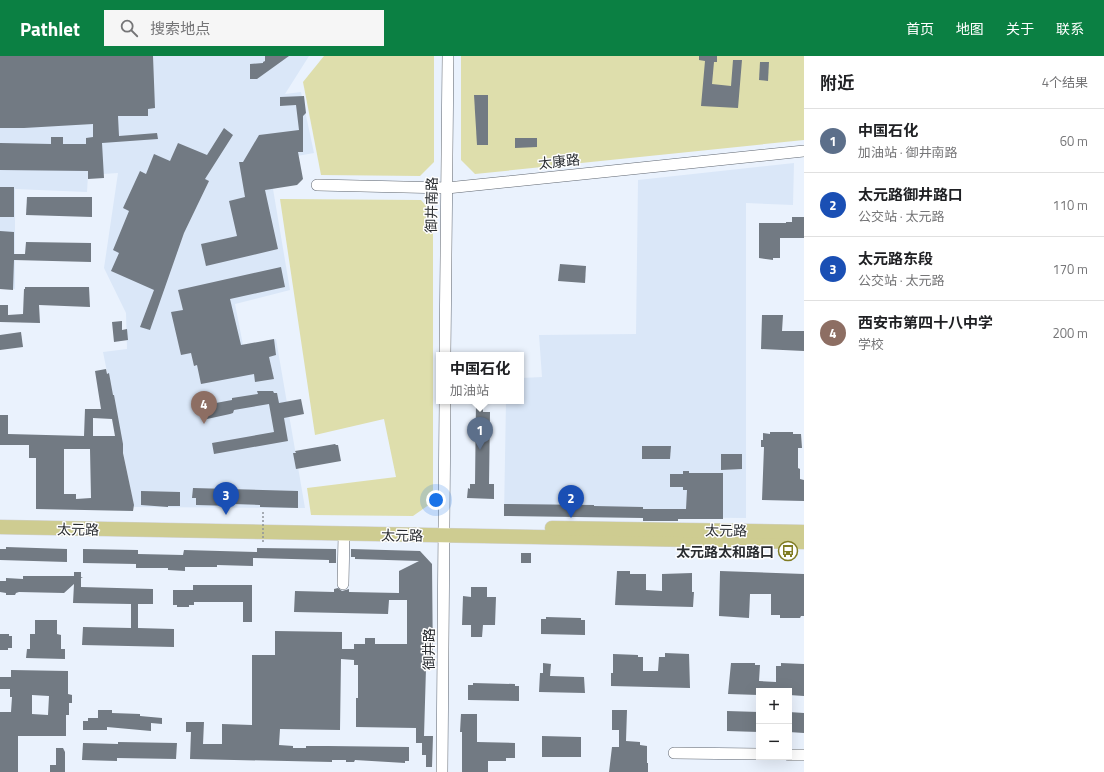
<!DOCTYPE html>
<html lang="zh">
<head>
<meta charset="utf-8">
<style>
	:root { --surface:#fff; --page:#f6f6f6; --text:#202124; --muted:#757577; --line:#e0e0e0; --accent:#0b8043 }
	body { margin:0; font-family:"Titillium Web","Noto Sans SC",sans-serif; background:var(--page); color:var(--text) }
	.controls { position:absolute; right:12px; bottom:12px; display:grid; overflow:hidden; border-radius:0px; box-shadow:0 4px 16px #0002 }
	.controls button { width:36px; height:36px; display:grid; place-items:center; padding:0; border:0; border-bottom:1px solid var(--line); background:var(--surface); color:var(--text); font:20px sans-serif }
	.you { position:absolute; left:436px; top:444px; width:14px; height:14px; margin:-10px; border:3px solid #fff; border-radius:50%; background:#1a73e8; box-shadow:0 0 0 6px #1a73e833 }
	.badge { display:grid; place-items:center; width:26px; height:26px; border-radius:50%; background:var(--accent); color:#fff; font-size:13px; font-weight:700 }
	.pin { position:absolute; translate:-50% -33px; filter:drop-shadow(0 1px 2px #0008) }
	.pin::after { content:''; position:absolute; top:21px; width:14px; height:12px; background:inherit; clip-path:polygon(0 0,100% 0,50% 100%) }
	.popup { position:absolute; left:436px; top:296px; width:88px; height:52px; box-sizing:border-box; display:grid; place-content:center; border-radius:0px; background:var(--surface); filter:drop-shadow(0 1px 3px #0005); font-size:13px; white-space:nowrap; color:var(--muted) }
	.popup b { font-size:15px; color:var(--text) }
	.popup::after { content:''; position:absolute; left:50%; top:100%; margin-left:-8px; border:8px solid transparent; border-top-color:var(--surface) }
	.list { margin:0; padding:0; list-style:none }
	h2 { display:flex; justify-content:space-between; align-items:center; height:52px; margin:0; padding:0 16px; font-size:17px }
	h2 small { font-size:13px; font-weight:400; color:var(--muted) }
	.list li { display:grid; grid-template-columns:26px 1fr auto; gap:12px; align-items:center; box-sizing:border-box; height:64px; padding:0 16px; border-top:1px solid var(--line) }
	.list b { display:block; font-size:15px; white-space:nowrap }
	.list p { margin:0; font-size:13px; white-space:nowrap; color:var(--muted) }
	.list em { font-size:13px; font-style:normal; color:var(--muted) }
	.icon { flex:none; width:22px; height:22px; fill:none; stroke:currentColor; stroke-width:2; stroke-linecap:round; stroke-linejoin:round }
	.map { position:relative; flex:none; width:804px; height:716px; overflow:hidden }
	header { display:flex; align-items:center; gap:24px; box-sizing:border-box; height:56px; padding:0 20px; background:var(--accent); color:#fff }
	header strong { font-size:19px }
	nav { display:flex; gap:22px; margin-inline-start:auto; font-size:14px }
	.search { width:280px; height:36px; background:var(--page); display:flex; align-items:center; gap:10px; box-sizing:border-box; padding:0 14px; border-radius:0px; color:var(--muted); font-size:15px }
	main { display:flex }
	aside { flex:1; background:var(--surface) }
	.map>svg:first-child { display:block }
	.built { fill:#dae7f8 }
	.green { fill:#dedeac }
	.building { fill:#727a83; fill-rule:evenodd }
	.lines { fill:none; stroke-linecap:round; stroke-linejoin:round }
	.minor-casing { stroke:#5f6670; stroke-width:12 }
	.major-casing { stroke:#d0d1d1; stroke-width:15 }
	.minor { stroke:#fff; stroke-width:11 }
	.major { stroke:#cecc91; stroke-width:14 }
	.path-bridge { stroke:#8e949b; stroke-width:1.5; stroke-dasharray:2 2; stroke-linecap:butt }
	.labels { text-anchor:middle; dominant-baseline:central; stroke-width:3; stroke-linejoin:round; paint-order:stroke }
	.street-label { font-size:14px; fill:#292c30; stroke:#fefefe }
	.poi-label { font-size:14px; font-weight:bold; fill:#292c30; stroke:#fefefe; text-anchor:end }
</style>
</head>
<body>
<header>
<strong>Pathlet</strong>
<div class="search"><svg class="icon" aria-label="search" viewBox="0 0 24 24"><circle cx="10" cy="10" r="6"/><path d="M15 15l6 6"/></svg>搜索地点</div>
<nav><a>首页</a><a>地图</a><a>关于</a><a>联系</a></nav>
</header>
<main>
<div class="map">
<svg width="804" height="716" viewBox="0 0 804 716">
	<rect width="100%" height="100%" fill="#eaf2fd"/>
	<!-- built -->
	<g class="built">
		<polygon points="0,0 309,0 285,38 301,36 314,97 297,100 301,124 273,133 290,234 235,248 243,289 276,283 305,452 134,451 103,296 127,293 126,257 104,212 118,117 88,119 87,136 15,133 15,233 0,232"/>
		<polygon points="794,107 793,149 746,147 746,462 504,460 506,345 521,345 521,322 542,321 539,279 636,278 638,124"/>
	</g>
	<!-- green -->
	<g class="green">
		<polygon points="324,0 434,0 434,106 420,120 321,119 303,26"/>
		<polygon points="461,0 804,0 804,84 475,118 461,104"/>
		<polygon points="280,143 421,144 433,158 433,446 413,460 311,459 307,432 396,421 384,363 315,379"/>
	</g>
	<!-- building -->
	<g class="building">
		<polygon points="0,0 153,0 155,52 148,53 148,60 118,60 119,80 157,77 158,83 102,87 104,122 88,123 88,115 0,114 0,87 51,88 51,81 63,81 63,88 86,88 86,82 93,81 93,68 24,72 0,72"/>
		<polygon points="265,0 289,0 257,23 250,23 250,8 263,7 263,6 265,5"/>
		<polygon points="699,0 717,0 717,6 714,6 712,28 731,30 733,4 742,4 738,52 701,50 705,5 699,4"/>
		<polygon points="760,6 769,6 768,25 759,24"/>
		<polygon points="474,39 488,39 488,89 477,89"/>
		<polygon points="304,40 306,57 303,60 303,96 298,96 303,123 297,129 265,134 278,193 206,210 201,188 237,180 229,145 245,141 239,106 243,106 259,79 299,74 296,49 280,50 280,41"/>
		<polygon points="224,72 233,79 205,123 209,125 184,177 150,274 140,271 154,234 111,215 119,197 113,194 129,155 123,152 140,115 146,118 154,98 170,105 178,87 207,99"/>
		<polygon points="515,82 537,82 537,91 515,92"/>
		<rect x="0" y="131" width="14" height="30"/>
		<polygon points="27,141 92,141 92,161 26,159"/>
		<polygon points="792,161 804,161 804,182 780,182 780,202 773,202 773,204 759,202 759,167 786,167 786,166 792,166"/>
		<polygon points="0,175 14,176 14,198 25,198 26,186 91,187 91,206 14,204 13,234 0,233"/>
		<polygon points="560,208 586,210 585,227 558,225"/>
		<polygon points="281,211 285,231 230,243 241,289 274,283 276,299 269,301 274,323 255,326 254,318 201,328 197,309 194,310 191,297 181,299 171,256 183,254 178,234"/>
		<polygon points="25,231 89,231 90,251 39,249 40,267 0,266 0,249 8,249 8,259 23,258 24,233 25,233"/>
		<polygon points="762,259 783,259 782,275 804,275 804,295 761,293"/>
		<polygon points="122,265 122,274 127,273 128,284 114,286 112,266"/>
		<polygon points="21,276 23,291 0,294 0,279"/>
		<path d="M106,313L107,318L109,317L113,339H114L123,388V397L134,449L133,455L36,453V402H29V389H0V359H8V378L84,380L85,353H101L95,315ZM93,362L112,363L115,380H93ZM64,393H90L91,442L76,443V438H64Z"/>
		<polygon points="257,335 273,335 274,337 277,337 279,347 301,343 304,358 284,362 288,385 214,398 212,387 274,376 269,348 234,354 233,357 230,358 207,363 205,349 232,344 232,342 258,338"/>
		<polygon points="476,345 483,345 483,356 490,356 489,428 494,428 494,443 467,442 468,432 470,433 470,428 475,428"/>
		<polygon points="770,376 793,376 793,378 801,378 802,392 798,392 798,412 800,413 800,423 804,424 804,445 762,444 764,391 761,391 761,384 763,384 763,377 770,378"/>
		<polygon points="335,388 336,389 338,389 341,405 296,413 293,397 296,397 295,395"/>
		<polygon points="642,390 671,390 670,403 642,403"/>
		<polygon points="721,398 742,398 742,413 721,414"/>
		<polygon points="683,415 689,415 689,417 723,417 723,463 678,463 678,465 643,465 643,462 504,460 504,448 594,449 594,450 643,451 643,453 686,453 687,434 683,434 683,431 670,431 670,418 683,418"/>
		<polygon points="193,432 298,435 298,452 260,451 260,449 233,448 233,450 196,449 196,442 192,442"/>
		<polygon points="141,435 180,436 180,450 168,450 168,451 141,449"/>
		<polygon points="6,491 67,493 67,506 0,504 0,493 6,493"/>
		<polygon points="257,492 336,493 336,507 329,507 329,504 253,502 253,510 217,509 217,511 185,511 185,515 168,514 168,512 136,512 136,508 83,507 83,493 138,494 138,498 183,499 184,494 257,496"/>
		<polygon points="351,493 420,495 432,508 433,612 426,612 424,680 433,680 432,711 426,711 426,699 422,699 422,687 416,687 416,672 356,671 356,642 358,642 358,609 354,609 354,604 341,603 340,674 280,673 279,689 293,690 293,692 306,692 306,690 328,690 409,691 409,705 405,705 405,707 355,704 354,706 346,706 346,704 332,704 332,706 190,703 191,676 186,676 186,666 204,666 203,688 222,688 222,668 252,669 252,599 275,599 275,575 342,576 342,593 354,593 354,588 365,588 365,582 375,582 375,588 407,588 407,544 389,544 388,558 294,556 295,535 334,536 334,533 338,532 342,535 349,533 349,536 399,537 399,515 419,505 355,503 355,501 351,501"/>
		<rect x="521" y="497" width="10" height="10"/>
		<polygon points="617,515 630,515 630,518 646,518 646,534 662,535 662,518 692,517 692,536 694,536 693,551 615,549"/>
		<polygon points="720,515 804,518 804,560 801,560 800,562 780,562 780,559 771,559 771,538 750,538 749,562 719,560"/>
		<polygon points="74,516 81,516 81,521 83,521 81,522 81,531 153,533 153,548 138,548 138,572 174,573 174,591 82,589 83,571 131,572 131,548 73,547 74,528 64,537 19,536 16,537 15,539 6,539 6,537 0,536 0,525 6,525 6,522 23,523 23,520 74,520"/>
		<polygon points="193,529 252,529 252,566 243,566 243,546 194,546 194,549 189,549 189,551 177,551 177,549 173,549 173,534 193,534"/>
		<polygon points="471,531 487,531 487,541 496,541 495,569 483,569 482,581 471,581 471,569 462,569 463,540 471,541"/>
		<polygon points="546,561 581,562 581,564 585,564 585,579 541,578 541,563 546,563"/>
		<polygon points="35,564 57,564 57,578 61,579 61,593 65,593 65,603 26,602 27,593 30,593 30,578 35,578"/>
		<polygon points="0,578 9,578 9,580 12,580 12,592 8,592 8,594 0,594"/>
		<polygon points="665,597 689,598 690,632 611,630 611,617 613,617 613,598 638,599 638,601 643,601 643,615 658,615 659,601 665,601"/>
		<polygon points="543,607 551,608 550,620 584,621 585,637 539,636 540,617 543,617"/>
		<polygon points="731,607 755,607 755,609 760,609 759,625 776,626 776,610 781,610 781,607 804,608 804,640 789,639 789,635 759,635 759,639 728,638"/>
		<path d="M11,614L68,615V638L72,639V647H69V659H66V680H18V716H0V656H11L12,641H10V633H0V621H11ZM32,639L49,640L48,659L32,658Z"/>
		<polygon points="473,627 515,628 515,630 519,630 519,645 468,644 468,629 473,629"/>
		<polygon points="98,654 112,654 112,657 140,658 140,660 162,662 162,668 151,667 151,675 107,671 107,674 83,674 83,665 88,665 88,662 98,662"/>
		<polygon points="612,654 627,654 626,685 640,686 640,689 647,690 647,707 648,707 648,716 609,716 612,691 619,691 619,674 612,674"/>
		<polygon points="727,655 759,656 759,676 727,675"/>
		<polygon points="789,656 804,657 804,677 789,676"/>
		<polygon points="461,658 477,658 477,686 515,687 515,702 506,702 506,705 488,705 488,716 462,716 462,676 460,676"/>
		<polygon points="542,680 581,681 581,701 542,701"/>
		<polygon points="118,686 177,687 176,703 117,702 117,705 82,704 83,687 118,688"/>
		<polygon points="56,692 63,692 65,696 65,716 50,716 50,709 56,709"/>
	</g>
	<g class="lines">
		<!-- minor casing -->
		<g class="minor-casing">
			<g id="minor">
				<polyline points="317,129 447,132 804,95"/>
				<polyline points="445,299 448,0"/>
				<polyline points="343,528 344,478"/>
				<polyline points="674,697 759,698"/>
				<polyline points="789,699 804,699"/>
				<polyline points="442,716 445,345"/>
			</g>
		</g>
		<!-- major casing -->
		<g class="major-casing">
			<g id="major">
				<polyline points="0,471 804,486"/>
				<polyline points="552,472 804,476"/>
			</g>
		</g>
		<!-- minor -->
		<use href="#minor" class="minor"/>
		<!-- major -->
		<use href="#major" class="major"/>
		<!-- path-bridge -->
		<polyline class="path-bridge" points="263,486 263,455"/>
	</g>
	<!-- icons -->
	<defs>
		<g id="bus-ring" transform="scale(1)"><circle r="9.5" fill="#fefefe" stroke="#807c23" stroke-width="1.5"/><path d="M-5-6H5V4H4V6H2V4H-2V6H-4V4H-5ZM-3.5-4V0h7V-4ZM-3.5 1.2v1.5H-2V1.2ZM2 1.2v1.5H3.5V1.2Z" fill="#807c23"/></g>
	</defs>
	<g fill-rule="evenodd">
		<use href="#bus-ring" x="788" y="495"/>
	</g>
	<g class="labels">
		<!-- street labels -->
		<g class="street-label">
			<text transform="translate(559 105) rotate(-6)">太康路</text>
			<text transform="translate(431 149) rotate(-89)">御井南路</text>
			<text transform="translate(78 473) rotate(1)">太元路</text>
			<text transform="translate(726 474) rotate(1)">太元路</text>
			<text transform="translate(402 479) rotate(1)">太元路</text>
			<text transform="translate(428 593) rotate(-90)">御井路</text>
		</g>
		<!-- poi labels -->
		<g class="poi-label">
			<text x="774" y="495">太元路太和路口</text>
		</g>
	</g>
</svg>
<div class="controls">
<button>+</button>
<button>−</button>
</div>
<div class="you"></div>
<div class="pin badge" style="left:480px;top:394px;background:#5c6f8a">1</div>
<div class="popup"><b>中国石化</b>加油站</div>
<div class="pin badge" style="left:571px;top:462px;background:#1a4fb4">2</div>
<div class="pin badge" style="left:226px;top:459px;background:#1a4fb4">3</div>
<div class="pin badge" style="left:204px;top:368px;background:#8d6e63">4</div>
</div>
<aside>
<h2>附近<small>4个结果</small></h2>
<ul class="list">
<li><span class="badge" style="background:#5c6f8a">1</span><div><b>中国石化</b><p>加油站 · 御井南路</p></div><em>60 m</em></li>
<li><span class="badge" style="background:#1a4fb4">2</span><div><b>太元路御井路口</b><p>公交站 · 太元路</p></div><em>110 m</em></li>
<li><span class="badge" style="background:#1a4fb4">3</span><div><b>太元路东段</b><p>公交站 · 太元路</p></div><em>170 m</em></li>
<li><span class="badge" style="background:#8d6e63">4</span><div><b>西安市第四十八中学</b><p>学校</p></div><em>200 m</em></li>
</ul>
</aside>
</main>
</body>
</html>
